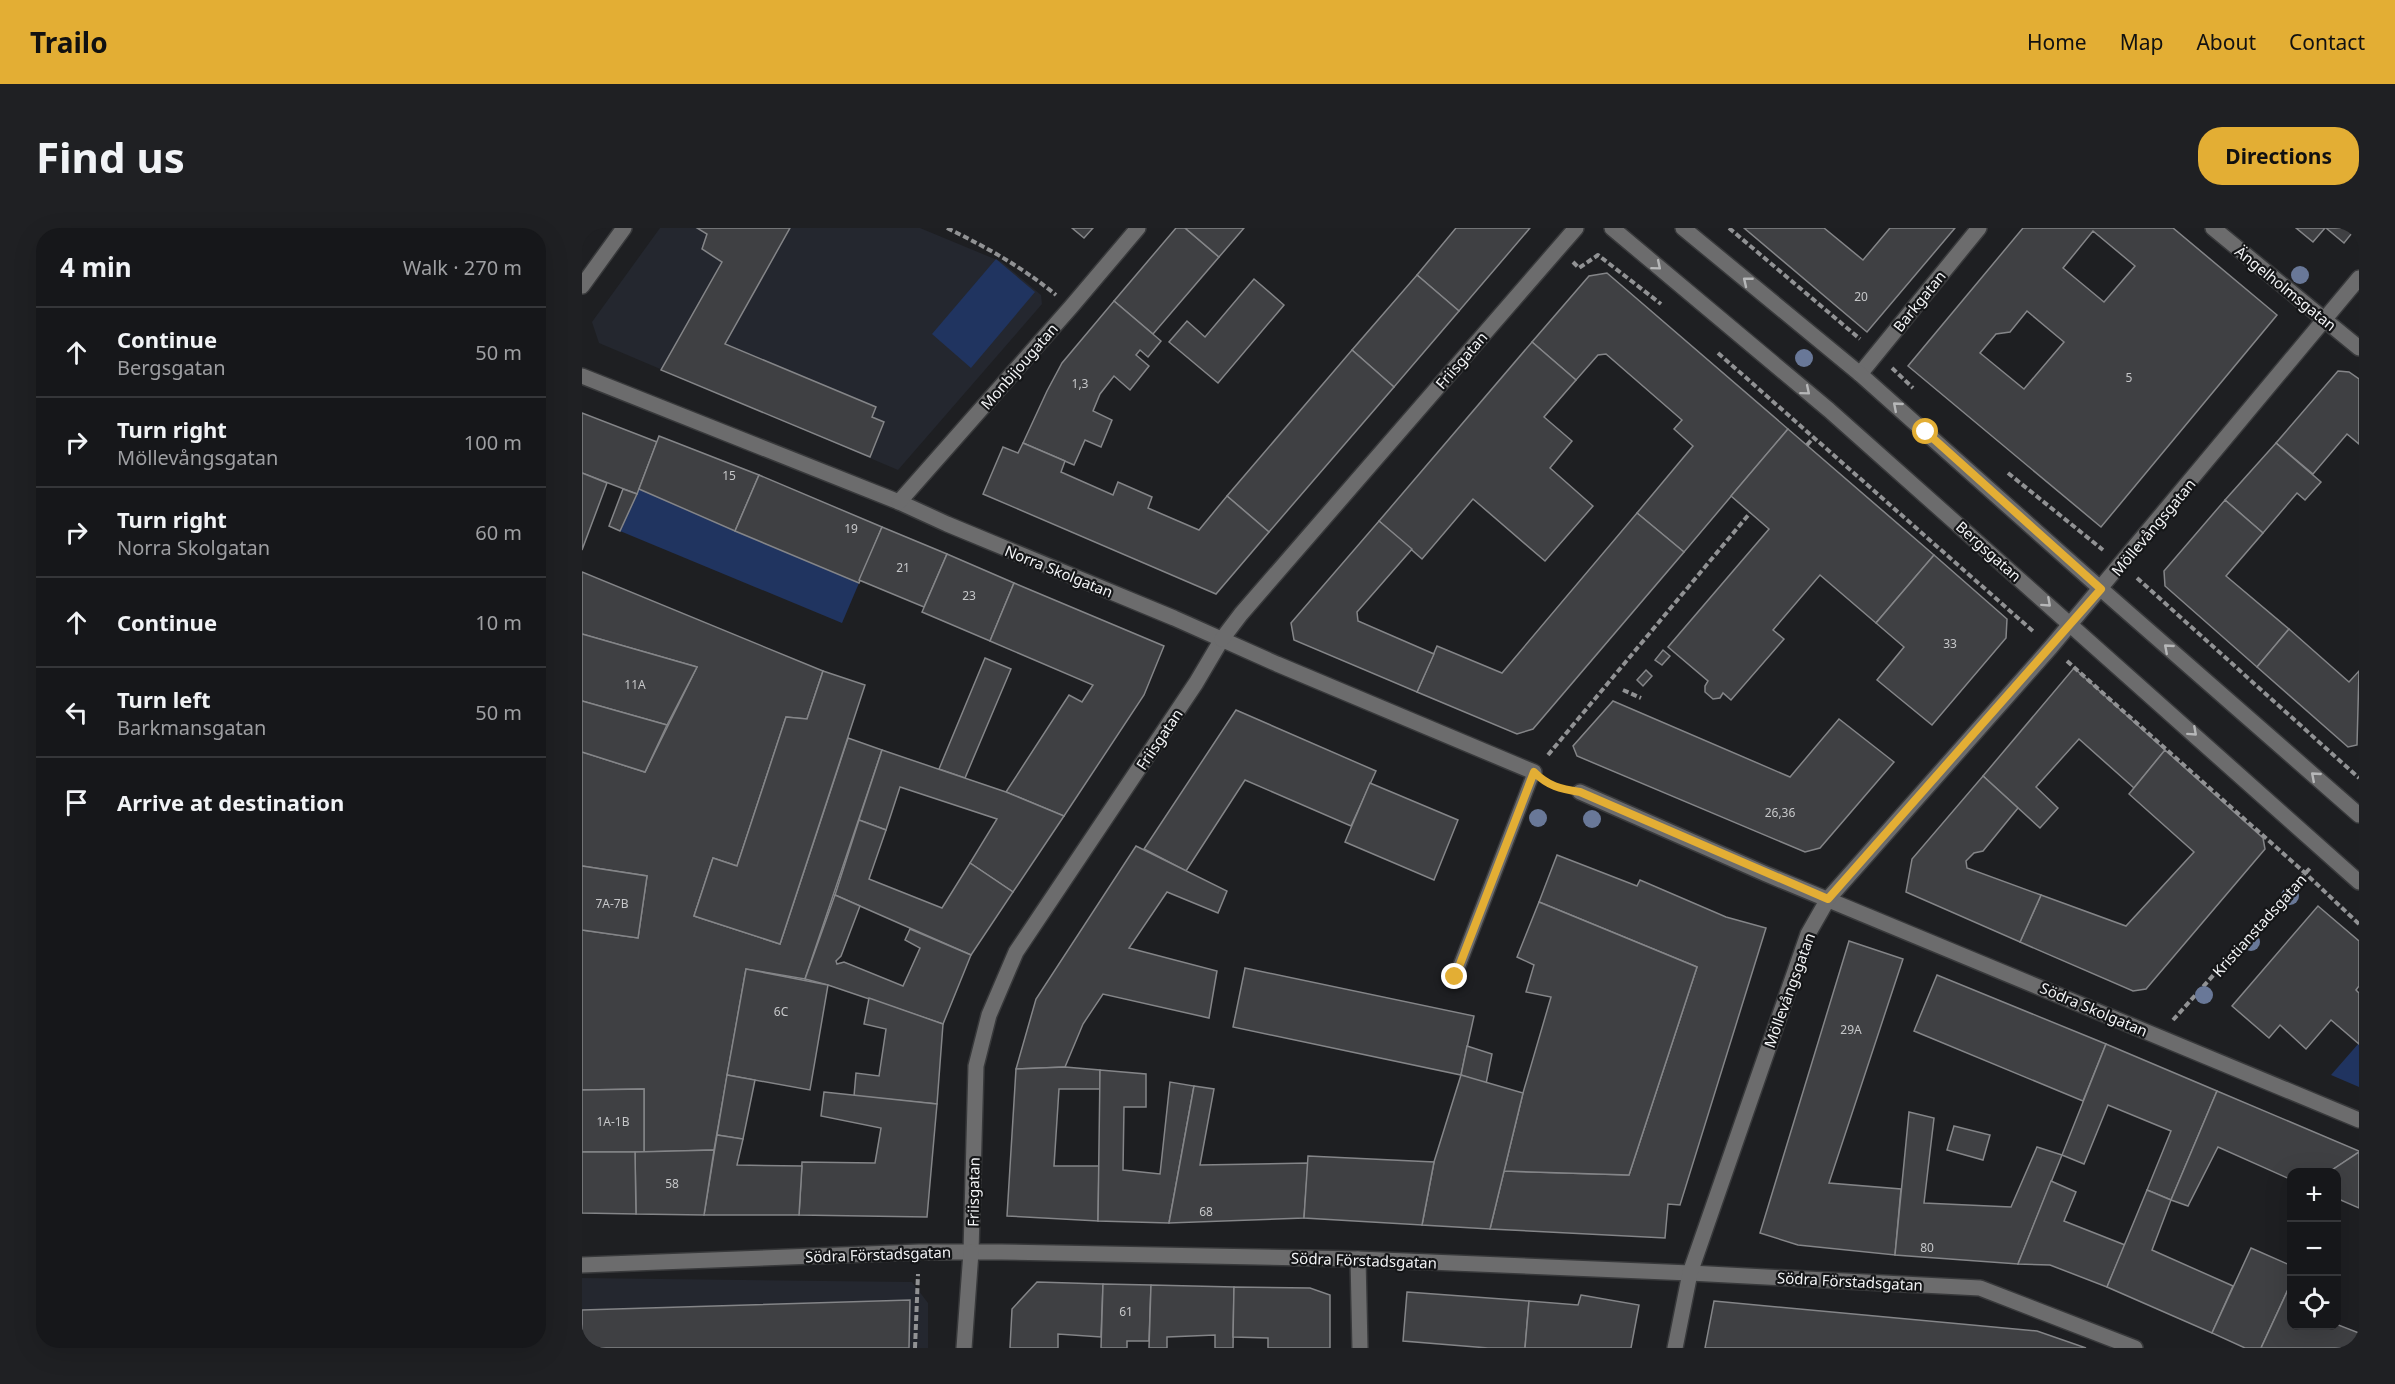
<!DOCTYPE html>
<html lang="en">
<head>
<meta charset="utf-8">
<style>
	:root { --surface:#16171a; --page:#1f2023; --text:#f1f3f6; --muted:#9e9fa2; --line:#353639; --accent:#e3ae34 }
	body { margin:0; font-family:"Noto Sans",sans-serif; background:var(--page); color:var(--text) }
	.controls { position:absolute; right:18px; bottom:18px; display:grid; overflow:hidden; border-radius:12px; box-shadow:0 6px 24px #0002 }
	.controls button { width:54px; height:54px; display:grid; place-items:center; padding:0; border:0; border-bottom:2px solid var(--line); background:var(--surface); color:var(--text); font:30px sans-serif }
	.stop { position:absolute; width:18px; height:18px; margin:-14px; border:4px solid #e3ae34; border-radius:50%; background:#fff }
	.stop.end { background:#e3ae34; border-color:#fff; box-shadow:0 2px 6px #0008 }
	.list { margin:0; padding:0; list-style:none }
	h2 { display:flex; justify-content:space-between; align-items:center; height:78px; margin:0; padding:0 24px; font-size:26px }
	h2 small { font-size:20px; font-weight:400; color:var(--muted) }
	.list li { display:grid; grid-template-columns:39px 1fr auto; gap:18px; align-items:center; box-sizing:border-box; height:90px; padding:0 24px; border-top:2px solid var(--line) }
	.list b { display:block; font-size:22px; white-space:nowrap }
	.list p { margin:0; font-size:20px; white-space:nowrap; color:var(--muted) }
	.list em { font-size:20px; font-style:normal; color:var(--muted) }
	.icon { flex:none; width:33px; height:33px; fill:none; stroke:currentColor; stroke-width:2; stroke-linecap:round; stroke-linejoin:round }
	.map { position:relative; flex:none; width:1777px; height:1120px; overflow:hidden; border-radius:24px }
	header { display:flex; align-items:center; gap:36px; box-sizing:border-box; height:84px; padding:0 30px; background:var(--accent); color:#111 }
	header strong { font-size:28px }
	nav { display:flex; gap:33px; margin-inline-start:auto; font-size:21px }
	.intro { display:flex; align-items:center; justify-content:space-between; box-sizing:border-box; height:144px; padding:0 36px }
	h1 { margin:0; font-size:42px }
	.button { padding:15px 27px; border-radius:24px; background:var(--accent); color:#111; font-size:21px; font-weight:700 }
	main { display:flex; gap:36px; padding:0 36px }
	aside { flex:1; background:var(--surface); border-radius:24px; box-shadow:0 6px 24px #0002 }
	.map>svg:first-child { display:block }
	.built { fill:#24272f }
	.green { fill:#203460 }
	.building { fill:#3f4043; stroke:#848588; stroke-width:1.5; fill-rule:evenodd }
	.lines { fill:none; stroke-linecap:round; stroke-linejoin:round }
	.service-casing { stroke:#38393b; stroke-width:15 }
	.pedestrian-casing { stroke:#38393b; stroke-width:18 }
	.minor-casing { stroke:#38393b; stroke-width:18 }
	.tertiary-casing { stroke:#38393b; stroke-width:18 }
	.path { stroke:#919294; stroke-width:4; stroke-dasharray:6 3; stroke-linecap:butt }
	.service { stroke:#6c6c6d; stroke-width:12 }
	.pedestrian { stroke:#6c6c6d; stroke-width:15 }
	.minor { stroke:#6c6c6d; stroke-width:15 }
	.tertiary { stroke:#6c6c6d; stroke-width:15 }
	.tree { fill:#697898 }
	.oneway { stroke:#b6b7b8 }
	.route { stroke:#e3ae34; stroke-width:8 }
	.labels { text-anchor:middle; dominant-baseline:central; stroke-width:4.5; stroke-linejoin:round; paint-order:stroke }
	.number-label { font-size:12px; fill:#c6c7c9 }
	.street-label { font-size:15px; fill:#f3f4f6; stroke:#151618 }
</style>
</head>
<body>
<header>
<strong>Trailo</strong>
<nav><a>Home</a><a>Map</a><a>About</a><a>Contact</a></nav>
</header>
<div class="intro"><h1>Find us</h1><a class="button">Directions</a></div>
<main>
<aside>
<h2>4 min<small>Walk · 270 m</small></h2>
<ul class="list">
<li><svg class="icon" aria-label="ahead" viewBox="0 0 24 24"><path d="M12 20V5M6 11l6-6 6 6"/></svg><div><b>Continue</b><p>Bergsgatan</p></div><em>50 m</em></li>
<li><svg class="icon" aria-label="right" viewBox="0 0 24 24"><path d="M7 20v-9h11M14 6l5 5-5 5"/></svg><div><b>Turn right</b><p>Möllevångsgatan</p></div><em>100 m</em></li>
<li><svg class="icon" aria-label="right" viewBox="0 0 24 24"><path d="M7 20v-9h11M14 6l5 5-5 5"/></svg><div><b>Turn right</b><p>Norra Skolgatan</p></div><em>60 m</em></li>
<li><svg class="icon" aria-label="ahead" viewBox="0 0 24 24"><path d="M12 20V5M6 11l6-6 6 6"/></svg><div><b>Continue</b></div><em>10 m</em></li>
<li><svg class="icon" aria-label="left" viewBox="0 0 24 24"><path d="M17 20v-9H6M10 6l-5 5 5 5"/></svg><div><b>Turn left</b><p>Barkmansgatan</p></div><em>50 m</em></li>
<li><svg class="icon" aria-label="arrive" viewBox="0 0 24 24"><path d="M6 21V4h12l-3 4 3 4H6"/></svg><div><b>Arrive at destination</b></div></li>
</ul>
</aside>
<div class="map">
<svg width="1777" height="1120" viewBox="0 0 1777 1120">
	<rect width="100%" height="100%" fill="#1e1f22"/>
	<!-- built -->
	<g class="built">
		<polygon points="78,0 338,0 420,34 459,67 460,76 316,242 17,115 10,94"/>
		<polygon points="0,1050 330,1054 346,1075 346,1120 0,1120"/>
	</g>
	<!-- green -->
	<g class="green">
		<polygon points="414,31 453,64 389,140 350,106"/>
		<polygon points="57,261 277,355 260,395 38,303"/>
		<polygon points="1777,815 1777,859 1749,847"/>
	</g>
	<!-- building -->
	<g class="building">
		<polygon points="115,0 208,0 143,116 294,179 290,189 302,194 288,229 79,142 140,34 120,21 125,6"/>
		<polygon points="490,0 511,0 502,10"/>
		<polygon points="594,0 603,0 637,29 571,106 532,73"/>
		<polygon points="603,0 662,0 637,29"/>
		<polygon points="874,0 948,0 877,83 835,47"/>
		<polygon points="1162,0 1242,0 1281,32 1308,0 1373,0 1285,104"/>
		<path d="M1441,0H1591L1695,87L1519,299L1326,138ZM1511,3L1553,38L1522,74L1481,40ZM1445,83L1482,114L1442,161L1398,125L1414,106L1428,104Z"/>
		<polygon points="1714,0 1743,0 1731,14"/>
		<polygon points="1744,0 1774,0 1762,15"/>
		<polygon points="1025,45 1206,201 1102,324 1055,285 1111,218 1092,201 1100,192 1024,126 1016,127 994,152 950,114 1007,48"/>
		<polygon points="835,47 877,83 812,159 770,122"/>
		<polygon points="672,51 702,77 636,155 587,114 605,93 623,109"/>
		<polygon points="532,73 579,113 566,129 558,122 554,127 567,138 548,162 532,148 518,166 511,183 530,192 519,219 503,212 492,237 441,215 465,163 480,135"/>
		<polygon points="950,114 994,152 962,189 990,213 968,240 1011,278 963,333 891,271 840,331 797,293"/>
		<polygon points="770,122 812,159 687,304 645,268"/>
		<polygon points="1756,143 1767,144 1777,151 1777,216 1765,206 1731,246 1694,215"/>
		<polygon points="0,185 75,214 55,266 0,245"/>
		<polygon points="1206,201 1352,327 1294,395 1238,347 1191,402 1202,411 1149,472 1141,465 1138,470 1131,471 1123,464 1123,458 1126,453 1086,419 1187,301 1149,268"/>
		<polygon points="77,208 177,247 153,303 57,261"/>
		<polygon points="441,215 483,233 479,244 531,267 536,254 570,269 566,280 617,302 645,268 687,304 634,366 401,266 421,219 436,225"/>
		<polygon points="1694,215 1739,254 1723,272 1715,265 1681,305 1643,272"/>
		<polygon points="0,245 25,255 0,322"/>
		<polygon points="177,247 300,299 277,355 153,303"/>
		<polygon points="41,261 55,266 38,303 27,298"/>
		<polygon points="1643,272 1681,305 1644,348 1707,401 1675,439 1583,358 1582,343"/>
		<polygon points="1055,285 1102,324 951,501 935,506 835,464 855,418 920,445"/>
		<polygon points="797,293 830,321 775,384 776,393 852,426 835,464 712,412 709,395"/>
		<polygon points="300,299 365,326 342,379 277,352"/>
		<polygon points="365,326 432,355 408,413 340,384"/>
		<polygon points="1352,327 1425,391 1424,410 1350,497 1295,452 1322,419 1294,395"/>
		<polygon points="0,344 241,443 225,491 204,489 155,638 131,630 112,688 198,716 266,510 300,522 223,751 164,741 132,922 62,924 62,861 0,862 0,702 56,710 65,648 0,638 0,524 63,544 115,439 0,406"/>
		<polygon points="432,355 582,418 562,467 482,588 424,564 487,467 500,474 511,457 408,413"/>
		<polygon points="1707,401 1767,454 1777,443 1775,517 1766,519 1675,439"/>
		<polygon points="0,406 115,439 85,497 0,473"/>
		<polygon points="1081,422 1088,428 1080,437 1073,432"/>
		<polygon points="403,430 429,441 383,550 357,541"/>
		<polygon points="1492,440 1583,522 1552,560 1497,511 1454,559 1476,580 1458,600 1401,548"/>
		<polygon points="1064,442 1070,448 1061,458 1055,452"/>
		<polygon points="241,443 283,457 198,716 112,688 131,630 155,638 204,489 225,491"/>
		<polygon points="0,473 85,497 63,544 0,524"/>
		<polygon points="1031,473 1208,549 1257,491 1312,534 1238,620 1223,624 995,528 991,518"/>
		<polygon points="654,482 794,543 769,598 663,552 604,643 562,621"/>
		<polygon points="300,522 424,564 482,588 431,664 388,635 415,591 318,559 304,602 277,592"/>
		<polygon points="1583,522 1681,610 1683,621 1564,761 1551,763 1438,714 1459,667 1544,698 1612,624 1547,566"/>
		<polygon points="1401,548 1436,580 1401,623 1392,625 1384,633 1385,640 1459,667 1438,714 1324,664 1330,631"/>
		<polygon points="788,555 876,592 852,652 763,614"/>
		<polygon points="277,592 304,602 287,651 360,680 388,635 431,664 389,727 253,667"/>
		<polygon points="554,618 645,663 636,685 585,664 547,720 635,743 627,790 521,766 501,796 483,839 434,841 454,771"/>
		<polygon points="975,627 1055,658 1058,652 1144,689 1184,700 1098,977 1086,976 1083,1010 908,1001 922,943 1047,947 1115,739 957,674"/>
		<polygon points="0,638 65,648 56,710 0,702"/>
		<polygon points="253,667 278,678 259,728 254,733 255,736 262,734 321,758 338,720 323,712 328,701 389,727 361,796 246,757 223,751"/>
		<polygon points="957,674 1115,739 1047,947 922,943 941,865 969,769 944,764 952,737 935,729"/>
		<polygon points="1736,678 1777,713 1777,758 1774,762 1777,765 1777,816 1749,792 1724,821 1698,797 1687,810 1650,778"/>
		<polygon points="1267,713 1321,731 1247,955 1319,961 1313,1027 1216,1017 1178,1005"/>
		<polygon points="663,740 892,788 879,847 651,799"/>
		<polygon points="164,741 246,757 228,862 145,847"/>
		<polygon points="1355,747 1524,816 1501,873 1332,803"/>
		<polygon points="287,770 361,796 355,876 272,868 274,845 297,848 304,801 282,796"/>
		<polygon points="1524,816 1635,863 1589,972 1565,962 1589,903 1526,877 1502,936 1480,927"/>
		<polygon points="885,818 910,826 904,856 879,847"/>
		<polygon points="483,839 518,842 518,861 477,861 472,938 517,938 516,993 425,988 434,841"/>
		<polygon points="518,842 564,846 564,879 542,879 541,942 578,946 588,854 612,858 587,995 516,993"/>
		<polygon points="145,847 173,852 161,911 135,907"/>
		<polygon points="879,847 941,865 908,1001 840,997 852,934"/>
		<polygon points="612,858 632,861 618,937 726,935 722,990 587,995"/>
		<polygon points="62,861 62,924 0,924 0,862"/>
		<polygon points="1635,863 1777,923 1777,924 1747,944 1710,944 1710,952 1636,919 1606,978 1589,972"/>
		<polygon points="242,864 355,876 345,989 217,987 220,934 293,935 299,900 239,888"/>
		<polygon points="1327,884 1352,890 1342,975 1429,979 1455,919 1480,927 1436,1036 1313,1027"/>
		<polygon points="1372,898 1408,907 1401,932 1365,922"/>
		<polygon points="135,907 161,911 155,937 220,938 217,987 122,987"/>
		<polygon points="132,922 122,987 54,986 53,924"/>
		<polygon points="0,924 53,924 54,986 0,985"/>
		<polygon points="1777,924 1777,980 1754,970 1754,944 1747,944"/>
		<polygon points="726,928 852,934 840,997 722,990"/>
		<polygon points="1469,953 1494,964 1482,993 1543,1017 1525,1059 1468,1037 1436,1036"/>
		<polygon points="1565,962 1589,972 1570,1022 1651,1058 1630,1105 1525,1059"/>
		<polygon points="1669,1020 1710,1038 1710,1053 1679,1120 1663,1120 1630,1105"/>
		<polygon points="1710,1053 1710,1098 1754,1098 1754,1096 1777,1105 1777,1120 1679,1120"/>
		<polygon points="455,1054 521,1056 519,1109 476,1106 476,1120 428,1120 430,1081"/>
		<polygon points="521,1056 569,1057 567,1113 545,1113 545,1120 519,1120"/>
		<polygon points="569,1057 652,1059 651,1120 633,1120 633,1107 585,1109 585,1120 567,1120"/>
		<polygon points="652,1059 728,1060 748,1067 748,1120 686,1120 686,1110 651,1109"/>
		<polygon points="825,1064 947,1073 943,1120 906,1120 821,1113"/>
		<polygon points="999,1067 1057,1077 1049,1120 943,1120 947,1073 996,1077"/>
		<polygon points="328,1072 327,1120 0,1120 0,1082"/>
		<polygon points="1132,1073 1455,1103 1504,1120 1123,1120"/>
	</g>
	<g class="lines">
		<!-- service casing -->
		<g class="service-casing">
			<polyline id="service" points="873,749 952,544"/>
		</g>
		<!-- pedestrian casing -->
		<g class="pedestrian-casing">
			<polyline id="pedestrian" points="389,1024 394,838 407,787 434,724 614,455 640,411"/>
		</g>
		<!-- minor casing -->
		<g class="minor-casing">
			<g id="minor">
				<polyline points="1631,0 1777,120"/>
				<polyline points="0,58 42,0"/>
				<polyline points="1278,146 1397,0"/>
				<polyline points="0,148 317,274 365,296 592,390 695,436 952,544"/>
				<polyline points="317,274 489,79 556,0"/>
				<polyline points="640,411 659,386 994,0"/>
				<polyline points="998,564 1184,646 1777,892"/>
				<polyline points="776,1031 778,1120"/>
				<polyline points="0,1037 337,1024 419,1024 776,1031 1108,1045 1398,1060 1553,1120"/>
				<polyline points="382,1120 389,1024"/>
				<polyline points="1093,1120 1108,1045 1226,706 1246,671 1469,419 1777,50"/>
			</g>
		</g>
		<!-- tertiary casing -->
		<g class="tertiary-casing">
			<g id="tertiary">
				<polyline points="1030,0 1247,182 1777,654"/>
				<polyline points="1101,0 1278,146 1519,361 1777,587"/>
			</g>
		</g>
		<!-- path -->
		<g class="path">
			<path d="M365,0C404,19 440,39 474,67"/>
			<polyline points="1147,0 1278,111"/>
			<polyline points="991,34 997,40 1016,27 1079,76"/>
			<polyline points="1136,125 1453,405"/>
			<polyline points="1310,140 1331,160"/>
			<polyline points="1225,217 1231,210"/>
			<polyline points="1426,245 1521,322"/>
			<polyline points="1555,350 1777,550"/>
			<polyline points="1485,433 1723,645 1777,696"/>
			<polyline points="1041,462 1059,470"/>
			<polyline points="966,527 1168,285"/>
			<polyline points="1591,792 1729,639"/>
			<polyline points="333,1120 336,1046"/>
		</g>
		<!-- service -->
		<use href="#service" class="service"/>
		<!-- pedestrian -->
		<use href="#pedestrian" class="pedestrian"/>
		<!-- minor -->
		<use href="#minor" class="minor"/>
		<!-- tertiary -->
		<use href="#tertiary" class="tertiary"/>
	</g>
	<!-- trees -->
	<g class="tree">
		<circle cx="1718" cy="47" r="9"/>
		<circle cx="1222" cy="130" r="9"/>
		<circle cx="956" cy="590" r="9"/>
		<circle cx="1010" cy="591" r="9"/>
		<circle cx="1708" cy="668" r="9"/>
		<circle cx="1669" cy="714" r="9"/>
		<circle cx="1622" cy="767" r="9"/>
	</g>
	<!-- one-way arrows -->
	<defs><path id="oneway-chevron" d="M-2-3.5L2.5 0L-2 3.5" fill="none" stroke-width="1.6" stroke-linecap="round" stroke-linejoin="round" transform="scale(1.5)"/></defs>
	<g class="oneway">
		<use href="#oneway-chevron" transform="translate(1075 38) rotate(40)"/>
		<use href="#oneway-chevron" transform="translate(1165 53) rotate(-141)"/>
		<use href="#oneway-chevron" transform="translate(1224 163) rotate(40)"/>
		<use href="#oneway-chevron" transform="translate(1315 178) rotate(-139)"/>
		<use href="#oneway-chevron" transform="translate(1465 375) rotate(42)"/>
		<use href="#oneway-chevron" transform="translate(1586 420) rotate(-139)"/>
		<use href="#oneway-chevron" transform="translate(1611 504) rotate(42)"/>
		<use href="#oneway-chevron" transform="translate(1733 548) rotate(-139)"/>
	</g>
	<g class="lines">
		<!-- route -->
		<path class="route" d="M873,749L952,544C966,558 978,561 998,564L1246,671L1519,361L1344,204"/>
	</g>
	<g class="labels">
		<!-- number labels -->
		<g class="number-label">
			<text x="1279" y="68">20</text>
			<text x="1547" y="149">5</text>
			<text x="498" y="155">1,3</text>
			<text x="147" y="247">15</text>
			<text x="269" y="300">19</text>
			<text x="321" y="339">21</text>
			<text x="387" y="367">23</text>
			<text x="1368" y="415">33</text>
			<text x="53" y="456">11A</text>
			<text x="1198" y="584">26,36</text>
			<text x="30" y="675">7A-7B</text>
			<text x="199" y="783">6C</text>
			<text x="1269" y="801">29A</text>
			<text x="31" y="893">1A-1B</text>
			<text x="90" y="955">58</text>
			<text x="624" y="983">68</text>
			<text x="1345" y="1019">80</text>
			<text x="544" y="1083">61</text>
		</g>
		<!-- street labels -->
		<g class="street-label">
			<text transform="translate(1704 60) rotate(39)">Ängelholmsgatan</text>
			<text transform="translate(1337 73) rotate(-51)">Barkgatan</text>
			<text transform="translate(879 132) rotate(-49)">Friisgatan</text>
			<text transform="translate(437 138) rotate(-49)">Monbijougatan</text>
			<text transform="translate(1571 299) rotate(-50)">Möllevångsgatan</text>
			<text transform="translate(1407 323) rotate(42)">Bergsgatan</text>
			<text transform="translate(477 343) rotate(22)">Norra Skolgatan</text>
			<text transform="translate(577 511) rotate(-56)">Friisgatan</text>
			<text transform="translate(1677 697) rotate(-48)">Kristianstadsgatan</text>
			<text transform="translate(1207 762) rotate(-70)">Möllevångsgatan</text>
			<text transform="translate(1512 781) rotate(23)">Södra Skolgatan</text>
			<text transform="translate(391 964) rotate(-89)">Friisgatan</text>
			<text transform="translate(296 1026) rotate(-2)">Södra Förstadsgatan</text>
			<text transform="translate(782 1032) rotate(2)">Södra Förstadsgatan</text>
			<text transform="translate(1268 1053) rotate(3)">Södra Förstadsgatan</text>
		</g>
	</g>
</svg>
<div class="controls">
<button>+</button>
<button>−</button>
<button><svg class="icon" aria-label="locate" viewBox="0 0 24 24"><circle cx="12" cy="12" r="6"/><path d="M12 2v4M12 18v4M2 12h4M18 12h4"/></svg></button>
</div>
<div class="stop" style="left:1344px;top:204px"></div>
<div class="stop end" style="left:873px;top:749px"></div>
</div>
</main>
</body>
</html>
